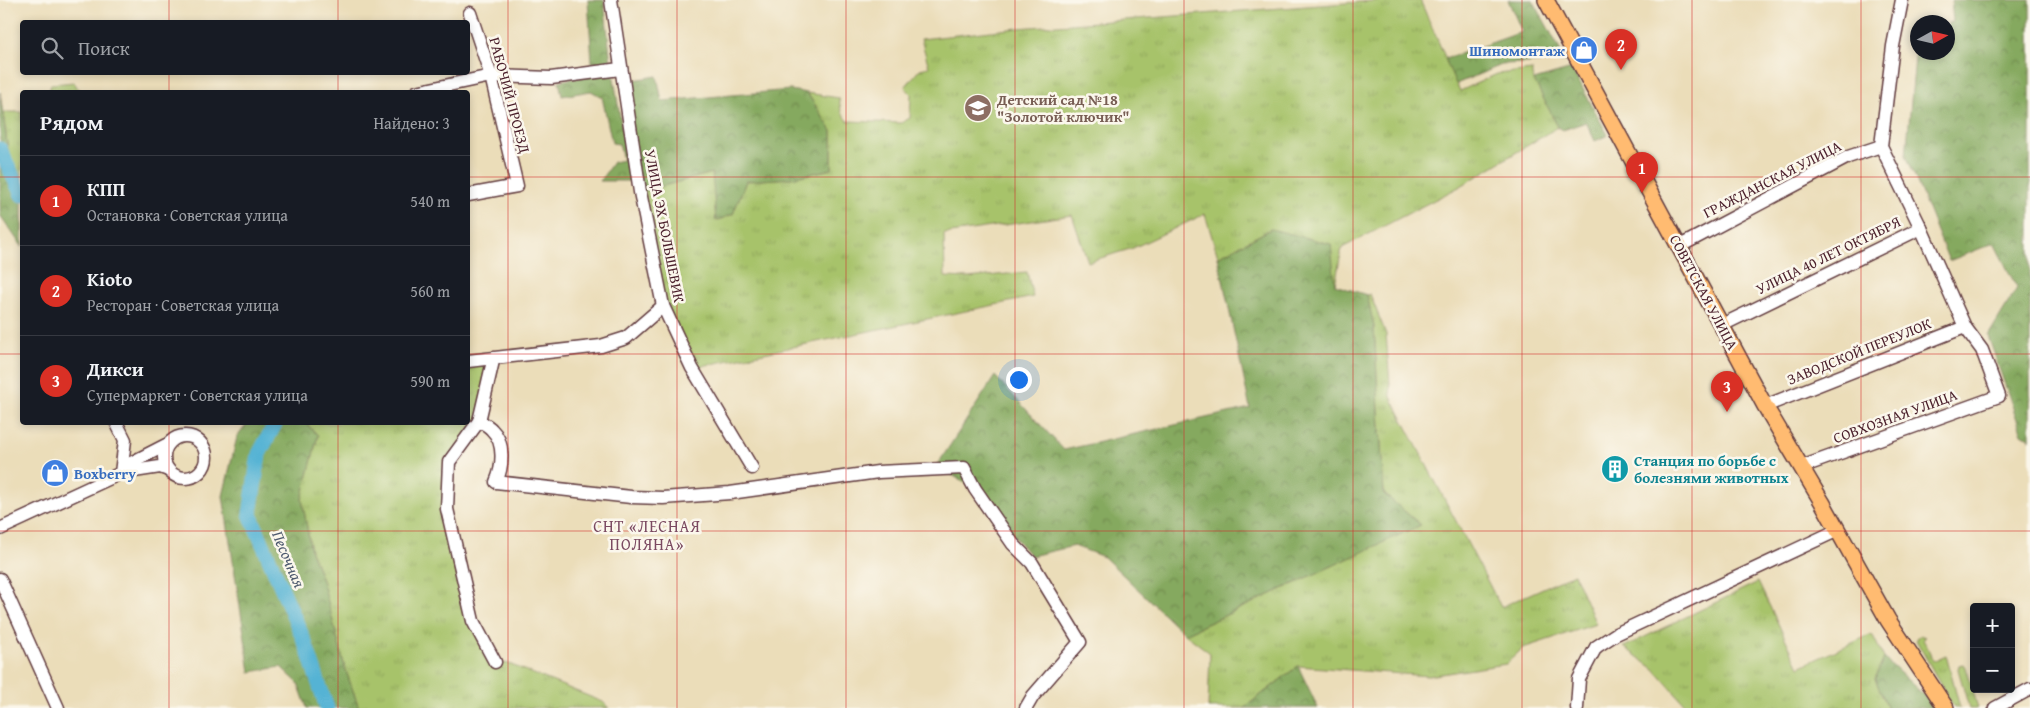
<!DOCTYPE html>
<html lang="ru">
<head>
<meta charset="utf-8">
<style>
	:root { --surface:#171b24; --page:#20242c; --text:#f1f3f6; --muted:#9ea1a6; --line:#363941; --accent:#d93025 }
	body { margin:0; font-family:"Gentium Book Plus",serif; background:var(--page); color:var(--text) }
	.controls { position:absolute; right:15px; bottom:15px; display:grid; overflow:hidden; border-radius:5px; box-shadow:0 2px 8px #0003 }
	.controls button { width:45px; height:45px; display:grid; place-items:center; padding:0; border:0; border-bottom:1px solid var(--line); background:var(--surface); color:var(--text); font:25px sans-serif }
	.compass { position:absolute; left:1910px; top:15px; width:45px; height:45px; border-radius:50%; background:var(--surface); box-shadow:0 2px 8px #0003; rotate:82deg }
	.you { position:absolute; left:1018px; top:379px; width:18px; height:18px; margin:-12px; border:4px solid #fff; border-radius:50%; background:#1a73e8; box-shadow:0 0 0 8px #1a73e833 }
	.badge { display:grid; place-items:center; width:32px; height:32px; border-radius:50%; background:var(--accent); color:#fff; font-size:16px; font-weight:700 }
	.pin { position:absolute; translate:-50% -41px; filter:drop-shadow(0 1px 2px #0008) }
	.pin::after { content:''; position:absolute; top:26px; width:18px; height:15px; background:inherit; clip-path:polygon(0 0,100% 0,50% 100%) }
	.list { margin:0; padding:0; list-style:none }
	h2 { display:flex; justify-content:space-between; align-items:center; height:65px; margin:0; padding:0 20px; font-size:21px }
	h2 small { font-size:16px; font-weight:400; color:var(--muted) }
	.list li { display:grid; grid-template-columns:32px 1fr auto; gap:15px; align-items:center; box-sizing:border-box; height:90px; padding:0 20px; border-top:1px solid var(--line) }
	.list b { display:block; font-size:19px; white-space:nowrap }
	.list p { margin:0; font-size:16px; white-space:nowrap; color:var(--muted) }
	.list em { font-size:16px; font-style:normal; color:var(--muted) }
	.icon { flex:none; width:28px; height:28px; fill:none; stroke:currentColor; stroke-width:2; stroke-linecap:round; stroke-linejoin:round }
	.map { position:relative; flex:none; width:2030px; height:708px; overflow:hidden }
	.search { position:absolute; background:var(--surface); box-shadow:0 2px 8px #0003; left:20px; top:20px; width:450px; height:55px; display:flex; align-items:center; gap:12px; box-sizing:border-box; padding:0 18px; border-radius:5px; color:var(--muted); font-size:19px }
	.panel { position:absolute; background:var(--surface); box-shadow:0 2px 8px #0003; left:20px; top:90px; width:450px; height:335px; border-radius:5px }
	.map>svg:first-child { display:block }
	.grass { fill:url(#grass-tufts); stroke:#78714a }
	.forest { fill:url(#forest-crowns); stroke:#686444 }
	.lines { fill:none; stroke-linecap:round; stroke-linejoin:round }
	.river { stroke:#55b3d4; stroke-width:15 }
	.minor-casing { stroke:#623c40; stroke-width:15 }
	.major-casing { stroke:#623c40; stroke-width:18 }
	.minor { stroke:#fff; stroke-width:12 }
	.major { stroke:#ffbb71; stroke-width:15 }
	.grid { fill:none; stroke:#d62828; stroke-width:1; stroke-opacity:0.55 }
	.labels { text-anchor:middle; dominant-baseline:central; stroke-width:5; stroke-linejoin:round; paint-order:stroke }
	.shop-label { font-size:15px; font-weight:bold; fill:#366cbe; stroke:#fbf7ec; text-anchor:end }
	.street-label { font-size:15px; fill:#4a1f2b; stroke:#fbf7ec }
	.education-label { font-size:15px; font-weight:bold; fill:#785e54; stroke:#fbf7ec; text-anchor:start }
	.culture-label { font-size:15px; font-weight:bold; fill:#0d838f; stroke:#fbf7ec; text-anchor:start }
	.neighbourhood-label { font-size:16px; letter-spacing:1px; fill:#7b4a61; stroke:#fbf7ec }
	.water-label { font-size:16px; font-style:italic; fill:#4e5a6f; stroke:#fbf7ec }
</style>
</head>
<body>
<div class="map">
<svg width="2030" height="708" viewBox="0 0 2030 708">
	<defs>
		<pattern id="grass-tufts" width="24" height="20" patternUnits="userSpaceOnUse" patternTransform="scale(1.25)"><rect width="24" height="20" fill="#a7c36a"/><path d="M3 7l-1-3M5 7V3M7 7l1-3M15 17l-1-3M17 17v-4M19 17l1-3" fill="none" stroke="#91a75c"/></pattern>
		<pattern id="forest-crowns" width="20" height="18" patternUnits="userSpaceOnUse" patternTransform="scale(1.25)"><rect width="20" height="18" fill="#85a95e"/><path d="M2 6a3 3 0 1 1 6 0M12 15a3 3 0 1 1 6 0" fill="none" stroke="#6f894e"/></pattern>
	</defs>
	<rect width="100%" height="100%" fill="#fbf7ec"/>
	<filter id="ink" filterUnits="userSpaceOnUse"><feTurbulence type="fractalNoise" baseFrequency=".02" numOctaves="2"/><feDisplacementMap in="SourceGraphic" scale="10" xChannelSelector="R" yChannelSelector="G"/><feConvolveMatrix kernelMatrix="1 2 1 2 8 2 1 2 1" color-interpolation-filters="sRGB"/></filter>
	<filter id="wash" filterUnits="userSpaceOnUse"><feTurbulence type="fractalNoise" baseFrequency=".0096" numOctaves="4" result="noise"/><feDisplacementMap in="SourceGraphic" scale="20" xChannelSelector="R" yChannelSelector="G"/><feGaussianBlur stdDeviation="1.12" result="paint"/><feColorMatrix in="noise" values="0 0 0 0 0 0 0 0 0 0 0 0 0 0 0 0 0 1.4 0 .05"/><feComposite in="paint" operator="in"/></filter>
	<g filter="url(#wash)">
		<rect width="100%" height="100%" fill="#ebddb9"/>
		<!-- grass -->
		<g class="grass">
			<polygon points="1386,0 1420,0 1460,91 1497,74 1532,70 1532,76 1558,127 1461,186 1342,248 1335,285 1271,229 1218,257 1205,214 1133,248 1088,262 1072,215 944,234 945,277 968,278 1027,272 1033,297 692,368 663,306 640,192 713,173 716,221 733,214 746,181 791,178 832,169 832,131 807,93 839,98 841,111 848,121 901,123 910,118 911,94 905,87 920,69 929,67 921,39 1018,28"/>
			<polygon points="74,82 80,92 49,92 51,84"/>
			<polygon points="3,112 22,112 22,190 11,173"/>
			<polygon points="1370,294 1386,334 1391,397 1501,607 1574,574 1596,624 1523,648 1506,664 1428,676 1298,666 1244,708 1208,708 1210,653 1185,634 1420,525 1384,494 1374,327 1367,295"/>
			<polygon points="494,358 479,421 449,463 447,509 473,621 495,662 509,664 603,702 609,708 359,708 345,668 323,583 311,551 302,499 318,435 305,423 468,422 468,361"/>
			<polygon points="1758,582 1799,667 1872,634 1884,658 1875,679 1888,708 1688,708 1654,669 1624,647"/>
			<polygon points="1920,635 1925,637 1923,638 1933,661 1946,655 1960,708 1954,708 1916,640 1916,638"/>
			<polygon points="1964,664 1966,667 1978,708 1969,708 1958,669 1959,665"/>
		</g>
		<!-- forest -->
		<g class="forest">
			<polygon points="588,0 604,0 611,63 592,63"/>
			<polygon points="1508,0 1533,0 1566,61 1504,64 1456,84 1445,59 1522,32"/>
			<polygon points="1951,0 2030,0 2030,439 2022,434 1988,336 2017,288 1994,243 1949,261 1906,155 1917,36 1918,52 1948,52 1948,23 1953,22"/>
			<polygon points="1572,69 1608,135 1595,141 1586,122 1563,130 1558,127 1534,80"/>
			<polygon points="613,72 630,181 600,181 613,162 623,160 619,144 612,143 602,97 591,91 562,96 559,81"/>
			<polygon points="657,76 662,101 790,90 807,93 832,131 832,169 791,178 746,181 733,214 716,221 712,173 640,192 622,82"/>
			<polygon points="0,92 11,173 22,190 22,247 0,215"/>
			<polygon points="1271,229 1331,244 1335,285 1367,295 1374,327 1384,494 1421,525 1185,634 1104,557 1074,546 1031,556 969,485 952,475 934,470 995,376 1064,450 1250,408 1218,257"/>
			<polygon points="248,423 305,423 318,435 302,499 311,551 323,583 345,668 359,708 307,708 298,683 281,667 250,672 223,496 237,437"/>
			<polygon points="1884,658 1926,697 1934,708 1888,708 1875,679"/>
			<polygon points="1298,666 1318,708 1244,708"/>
		</g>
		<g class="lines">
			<!-- river -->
			<g class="river">
				<polyline points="0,149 22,195"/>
				<polyline points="276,422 259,454 250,514 306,645 327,708"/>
			</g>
		</g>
	</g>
	<g filter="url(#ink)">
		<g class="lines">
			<!-- minor casing -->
			<g class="minor-casing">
				<g id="minor">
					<polyline points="611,0 640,192 663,306 692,368 752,468"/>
					<polyline points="416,92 491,76 551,78 620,69"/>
					<polyline points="468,195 517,186 491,76 470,13"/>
					<polyline points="1680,246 1848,157 1881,146"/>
					<polyline points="1722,325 1921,228 1881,146 1893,46 1902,0"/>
					<polyline points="468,361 601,346 626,338 663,306"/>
					<polyline points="493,361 479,421 449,462 447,509 473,621 495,662"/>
					<polyline points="1765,406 1965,327"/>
					<path d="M479,421C483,423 489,426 492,430C505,442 503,467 496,482L631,497L663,498L730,493L878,472L964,468L975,489L1013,544L1032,563L1080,642L1033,696L1026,708"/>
					<polyline points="116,422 125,440 121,473 160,467 168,470"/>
					<circle cx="185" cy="457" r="21"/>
					<polyline points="1801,467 1999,396 1982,350 1965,327 1921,228"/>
					<polyline points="0,529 121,473 127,465 166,445"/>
					<polyline points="0,579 58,708"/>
					<polyline points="1577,708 1579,679 1596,647 1616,634 1838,530"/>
					<polyline points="1995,708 2030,689"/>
				</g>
			</g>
			<!-- major casing -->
			<g class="major-casing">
				<polyline id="major" points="1546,0 1765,406 1822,502 1888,620 1946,708"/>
			</g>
			<!-- minor -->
			<use href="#minor" class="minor"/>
			<!-- major -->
			<use href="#major" class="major"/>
		</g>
	</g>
	<!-- grid -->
	<path class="grid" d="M169,0V22M338,0V22M508,0V708M677,0V708M846,0V708M1015,0V708M1184,0V708M1353,0V708M1522,0V708M1692,0V708M1861,0V708M169,72V92M338,72V92M0,177H22M468,177H2030M0,354H22M468,354H2030M169,422V708M338,422V708M0,531H2030"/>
	<!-- icons -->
	<defs>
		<g id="shop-disc" transform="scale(1.4375)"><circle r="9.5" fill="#3f7fe0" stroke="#fbf7ec"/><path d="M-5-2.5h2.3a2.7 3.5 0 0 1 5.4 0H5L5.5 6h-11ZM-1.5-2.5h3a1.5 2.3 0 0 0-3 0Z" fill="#fff"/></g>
		<g id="school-disc" transform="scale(1.4375)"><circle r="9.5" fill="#8d6e63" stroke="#fbf7ec"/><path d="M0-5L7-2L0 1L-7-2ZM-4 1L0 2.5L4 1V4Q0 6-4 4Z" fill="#fff"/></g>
		<g id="building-disc" transform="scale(1.4375)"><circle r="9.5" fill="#0f9aa8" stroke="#fbf7ec"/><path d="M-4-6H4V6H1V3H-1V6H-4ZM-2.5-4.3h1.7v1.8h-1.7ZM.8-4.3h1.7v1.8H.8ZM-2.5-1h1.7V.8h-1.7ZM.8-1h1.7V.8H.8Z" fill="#fff"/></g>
	</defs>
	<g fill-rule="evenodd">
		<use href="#shop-disc" x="1584" y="50"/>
		<use href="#school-disc" x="978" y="108"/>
		<use href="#building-disc" x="1615" y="469"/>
		<use href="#shop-disc" x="55" y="473"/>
	</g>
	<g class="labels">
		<!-- shop labels -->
		<g class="shop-label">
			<text x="1565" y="50">Шиномонтаж</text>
			<text x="74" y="473" text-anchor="start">Boxberry</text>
		</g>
		<!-- street labels -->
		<g class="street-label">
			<text transform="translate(510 95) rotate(75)">РАБОЧИЙ ПРОЕЗД</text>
			<text transform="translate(1772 179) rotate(-27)">ГРАЖДАНСКАЯ УЛИЦА</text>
			<text transform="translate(665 226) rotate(79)">УЛИЦА ЭХ БОЛЬШЕВИК</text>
			<text transform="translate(1828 255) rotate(-26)">УЛИЦА 40 ЛЕТ ОКТЯБРЯ</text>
			<text transform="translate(1704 292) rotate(62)">СОВЕТСКАЯ УЛИЦА</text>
			<text transform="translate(1859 351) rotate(-22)">ЗАВОДСКОЙ ПЕРЕУЛОК</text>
			<text transform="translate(1895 416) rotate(-20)">СОВХОЗНАЯ УЛИЦА</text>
		</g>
		<!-- education labels -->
		<g class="education-label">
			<text x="997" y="99">Детский сад №18<tspan x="997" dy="17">"Золотой ключик"</tspan></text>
		</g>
		<!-- culture labels -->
		<g class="culture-label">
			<text x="1634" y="460">Станция по борьбе с<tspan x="1634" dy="17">болезнями животных</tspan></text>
		</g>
		<!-- neighbourhood labels -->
		<g class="neighbourhood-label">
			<text x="647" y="526">СНТ «ЛЕСНАЯ<tspan x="647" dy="18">ПОЛЯНА»</tspan></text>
		</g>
		<!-- water labels -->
		<g class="water-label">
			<text transform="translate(289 559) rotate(67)">Песочная</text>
		</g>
	</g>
</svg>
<div class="controls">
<button>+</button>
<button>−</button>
</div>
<svg class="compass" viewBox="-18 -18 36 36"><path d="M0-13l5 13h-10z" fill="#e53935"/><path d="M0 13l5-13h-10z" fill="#9ea1a6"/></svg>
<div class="you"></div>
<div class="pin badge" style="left:1642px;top:193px">1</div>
<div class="pin badge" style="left:1621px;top:70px">2</div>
<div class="pin badge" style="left:1727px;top:412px">3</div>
<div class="search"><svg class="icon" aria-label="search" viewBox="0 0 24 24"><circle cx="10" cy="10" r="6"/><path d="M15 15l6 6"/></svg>Поиск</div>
<section class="panel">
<h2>Рядом<small>Найдено: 3</small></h2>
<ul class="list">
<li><span class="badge">1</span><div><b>КПП</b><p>Остановка · Советская улица</p></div><em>540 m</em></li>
<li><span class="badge">2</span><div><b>Kioto</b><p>Ресторан · Советская улица</p></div><em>560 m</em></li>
<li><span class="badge">3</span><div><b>Дикси</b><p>Супермаркет · Советская улица</p></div><em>590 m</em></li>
</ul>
</section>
</div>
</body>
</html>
